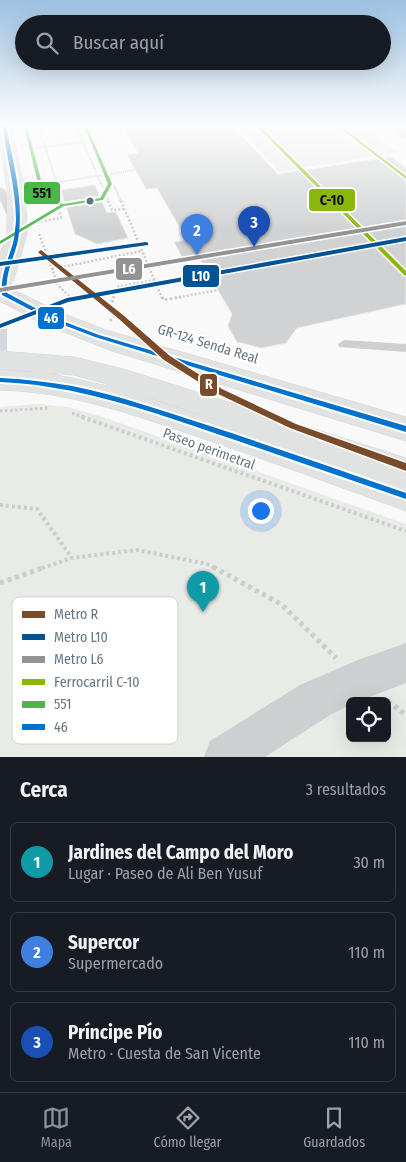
<!DOCTYPE html>
<html lang="es">
<head>
<meta charset="utf-8">
<style>
	:root { --surface:#171b24; --page:#20242c; --text:#f1f3f6; --muted:#9ea1a6; --line:#363941; --accent:#8c9099 }
	body { margin:0; font-family:"Fira Sans Condensed",sans-serif; background:var(--page); color:var(--text) }
	.controls { position:absolute; right:15px; bottom:15px; display:grid; overflow:hidden; border-radius:8px; box-shadow:0 5px 20px #0002 }
	.controls button { width:45px; height:45px; display:grid; place-items:center; padding:0; border:0; border-bottom:1px solid var(--line); background:var(--surface); color:var(--text); font:25px sans-serif }
	.you { position:absolute; left:260px; top:510px; width:18px; height:18px; margin:-12px; border:4px solid #fff; border-radius:50%; background:#1a73e8; box-shadow:0 0 0 8px #1a73e833 }
	.badge { display:grid; place-items:center; width:32px; height:32px; border-radius:50%; background:var(--accent); color:#fff; font-size:16px; font-weight:700 }
	.pin { position:absolute; translate:-50% -41px; filter:drop-shadow(0 1px 2px #0008) }
	.pin::after { content:''; position:absolute; top:26px; width:18px; height:15px; background:inherit; clip-path:polygon(0 0,100% 0,50% 100%) }
	.list { margin:0; padding:0; list-style:none }
	h2 { display:flex; justify-content:space-between; align-items:center; height:65px; margin:0; padding:0 20px; font-size:21px }
	h2 small { font-size:16px; font-weight:400; color:var(--muted) }
	.list li { display:grid; grid-template-columns:32px 1fr auto; gap:15px; align-items:center; box-sizing:border-box; height:80px; margin:0 10px 10px; padding:0 10px; border:1px solid var(--line); border-radius:8px }
	.list b { display:block; font-size:19px; white-space:nowrap }
	.list p { margin:0; font-size:16px; white-space:nowrap; color:var(--muted) }
	.list em { font-size:16px; font-style:normal; color:var(--muted) }
	.icon { flex:none; width:28px; height:28px; fill:none; stroke:currentColor; stroke-width:2; stroke-linecap:round; stroke-linejoin:round }
	.map { position:relative; flex:none; width:406px; height:757px; overflow:hidden }
	.search { position:absolute; background:var(--surface); box-shadow:0 5px 20px #0002; left:15px; right:15px; top:15px; height:55px; display:flex; align-items:center; gap:12px; box-sizing:border-box; padding:0 18px; border-radius:28px; color:var(--muted); font-size:19px }
	.sheet { height:335px; background:var(--surface) }
	nav { display:flex; justify-content:space-around; align-items:center; box-sizing:border-box; height:70px; border-top:1px solid var(--line); background:var(--surface); font-size:14px; color:var(--muted) }
	nav a { display:grid; justify-items:center; gap:2px }
	nav .on { color:var(--accent) }
	.map>svg:first-child { display:block }
	.built { fill:#e8e9e9 }
	.green { fill:#e8ebe6; fill-rule:evenodd }
	.building { fill:#d0d2d3; stroke:#e8e8e8 }
	.lines { fill:none; stroke-linecap:round; stroke-linejoin:round }
	.highway-tunnel { stroke:#d4d8dc; stroke-width:26; stroke-dasharray:26 13; stroke-linecap:butt }
	.primary-casing { stroke:#d5d6d7; stroke-width:1 }
	.highway-casing { stroke:#d5d6d6; stroke-width:1 }
	.path-far4 { stroke:#cbcccd; stroke-width:2; stroke-dasharray:1 1; stroke-linecap:butt }
	.path-far3 { stroke:#cbcccd; stroke-width:2.5; stroke-dasharray:2 2; stroke-linecap:butt }
	.path-far2 { stroke:#cbcccd; stroke-width:3; stroke-dasharray:2.5 2.5; stroke-linecap:butt }
	.path-far1 { stroke:#cbcccd; stroke-width:4; stroke-dasharray:3 3; stroke-linecap:butt }
	.path { stroke:#cbcccd; stroke-width:5; stroke-dasharray:4 4; stroke-linecap:butt }
	.lane { fill:#cecfd0; fill-rule:evenodd }
	.street { fill:#cecfd0; fill-rule:evenodd }
	.primary { fill:#e1e2e2; fill-rule:evenodd }
	.highway { fill:#e1e2e2; fill-rule:evenodd }
	.bus-1-casing { stroke:#fff; stroke-width:4 }
	.bus-2-casing { stroke:#fff; stroke-width:4 }
	.bus-1 { fill:#4ab747; fill-rule:evenodd }
	.bus-2 { fill:#0072ce; fill-rule:evenodd }
	.rail-1-casing { stroke:#fff; stroke-width:3 }
	.rail-1 { fill:#8bb70d; fill-rule:evenodd }
	.metro-1-casing { stroke:#fff; stroke-width:3 }
	.metro-2-casing { stroke:#fff; stroke-width:3 }
	.metro-3-casing { stroke:#fff; stroke-width:3 }
	.metro-1 { fill:#7a4b2a; fill-rule:evenodd }
	.metro-2 { fill:#015396; fill-rule:evenodd }
	.metro-3 { fill:#939393; fill-rule:evenodd }
	.bus-dot { fill:#657683; stroke:#fff; stroke-width:2 }
	.labels { text-anchor:middle; dominant-baseline:central; stroke-width:5; stroke-linejoin:round; paint-order:stroke }
	.street-label { font-size:14px; fill:#657683; stroke:#fff }
	.key { fill:#fff; stroke:#d1d6da; stroke-width:1 }
	.key-label { font-size:14px; fill:#657683 }
	.line-badge { stroke:#fff; stroke-width:2 }
	.badge-label { font-size:14px; text-anchor:middle; font-weight:bold; fill:#fff }
	.pale-badge-label { font-size:14px; text-anchor:middle; font-weight:bold; fill:#111 }
</style>
</head>
<body>
<div class="map">
<svg width="406" height="757" viewBox="0 0 406 757">
	<rect width="100%" height="100%" fill="#f9f9f9"/>
	<!-- built -->
	<polygon class="built" points="239,126 363,126 399,152 279,172"/>
	<!-- green -->
	<path class="green" d="M38,404L68,407L100,416L406,524V757H0V407ZM350,701H387V738H350Z"/>
	<!-- building -->
	<g class="building">
		<polygon points="122,126 232,126 278,174 391,157 406,168 406,304 297,328 286,343 262,348 237,342 228,326 232,314 218,290 200,259 185,262 174,242 187,240 157,188 146,189 127,155 138,153"/>
		<polygon points="95,185 107,213 116,212 128,238 97,244 75,234 61,190"/>
	</g>
	<g class="lines">
		<!-- highway-tunnel -->
		<polyline class="highway-tunnel" points="0,342 7,342"/>
		<!-- primary casing -->
		<g class="primary-casing">
			<g id="primary">
				<polygon points="0,126 11,126 25,189 27,234 14,279 11,284 0,285 0,254 7,234 7,189 0,147"/>
				<polygon points="4,287 12,289 59,312 106,330 406,417 406,441 112,351 41,323 0,301 0,288"/>
				<path d="M0,370L48,373L113,387L406,481V511C332,484 259,457 184,432C122,411 67,392 0,390Z"/>
			</g>
		</g>
		<!-- highway casing -->
		<g class="highway-casing">
			<polygon id="highway" points="0,351 74,357 127,370 406,458 406,484 121,388 74,375 0,369"/>
		</g>
		<!-- path-far4 -->
		<g class="path-far4">
			<polyline points="39,126 56,182"/>
			<polyline points="76,126 109,202"/>
			<polyline points="89,126 121,202"/>
			<polyline points="28,149 83,142"/>
			<polyline points="53,183 57,202"/>
			<polyline points="34,186 135,170"/>
		</g>
		<!-- path-far3 -->
		<g class="path-far3">
			<polyline points="108,201 112,210 124,209"/>
			<polyline points="121,201 162,298"/>
			<polyline points="37,222 61,218 57,201"/>
			<polyline points="39,234 58,285 71,298"/>
			<polyline points="52,269 142,251"/>
			<polyline points="113,298 117,287 154,280"/>
			<polyline points="175,298 218,290"/>
		</g>
		<!-- path-far2 -->
		<g class="path-far2">
			<polyline points="70,297 77,304"/>
			<polyline points="162,297 163,300 181,297"/>
			<polyline points="110,321 117,313 110,307 114,297"/>
			<polyline points="0,411 49,408"/>
			<polyline points="72,413 86,418"/>
		</g>
		<!-- path-far1 -->
		<g class="path-far1">
			<polyline points="82,417 406,531"/>
			<polyline points="0,505 37,509 72,558"/>
			<polyline points="42,568 72,558 137,550 207,564 215,568"/>
		</g>
		<!-- path -->
		<g class="path">
			<polyline points="213,567 281,604 336,658"/>
			<polyline points="0,583 45,567"/>
			<polyline points="388,701 406,715"/>
		</g>
		<!-- lane -->
		<g class="lane">
			<polygon points="0,187 5,190 20,222 18,224 12,224 10,222 0,200"/>
			<polygon points="344,340 406,344 406,352 339,347 338,344"/>
		</g>
		<!-- street -->
		<g class="street">
			<polygon points="387,126 403,126 406,128 406,139 401,138"/>
			<polygon points="406,643 406,683 359,701 350,701 350,705 330,715 265,757 204,757 210,741 300,685 358,660"/>
		</g>
		<!-- primary -->
		<use href="#primary" class="primary"/>
		<!-- highway -->
		<use href="#highway" class="highway"/>
		<!-- bus-1 casing -->
		<g class="bus-1-casing">
			<polygon id="bus-1" points="24,126 27,126 45,195 63,204 100,198 108,184 84,126 87,126 112,184 103,200 64,206 0,244 0,241 60,205 41,196"/>
		</g>
		<!-- bus-2 casing -->
		<g class="bus-2-casing">
			<g id="bus-2">
				<path d="M3,126H6C13,161 23,197 19,233C18,246 12,258 9,270C7,278 6,285 7,293L52,317L99,335L406,426V432L95,337L48,319L2,295C0,277 8,260 13,243C15,236 15,228 16,221C16,188 6,157 3,126Z"/>
				<path d="M0,378C24,379 48,382 72,386C118,395 163,411 207,425C274,447 340,470 406,493V499C344,478 282,456 220,435C164,416 108,396 49,387C33,384 16,383 0,382Z"/>
			</g>
		</g>
		<!-- bus-1 -->
		<use href="#bus-1" class="bus-1"/>
		<!-- bus-2 -->
		<use href="#bus-2" class="bus-2"/>
		<!-- rail-1 casing -->
		<g class="rail-1-casing">
			<g id="rail-1">
				<polygon points="256,126 260,126 406,271 406,276 404,275"/>
				<polygon points="337,126 341,126 406,176 406,179"/>
			</g>
		</g>
		<!-- rail-1 -->
		<use href="#rail-1" class="rail-1"/>
		<!-- metro-1 casing -->
		<g class="metro-1-casing">
			<polygon id="metro-1" points="41,250 123,315 170,356 222,389 296,424 406,463 406,471 290,428 216,393 164,360 119,319 39,253 38,252"/>
		</g>
		<!-- metro-2 casing -->
		<g class="metro-2-casing">
			<g id="metro-2">
				<polygon points="406,237 406,241 68,302 0,328 0,324 67,298"/>
				<polygon points="146,242 148,243 148,245 0,266 0,262"/>
			</g>
		</g>
		<!-- metro-3 casing -->
		<g class="metro-3-casing">
			<polygon id="metro-3" points="406,221 406,225 0,292 0,288"/>
		</g>
		<!-- metro-1 -->
		<use href="#metro-1" class="metro-1"/>
		<!-- metro-2 -->
		<use href="#metro-2" class="metro-2"/>
		<!-- metro-3 -->
		<use href="#metro-3" class="metro-3"/>
	</g>
	<!-- sky -->
	<linearGradient id="sky" x2="0" y2="1"><stop stop-color="#9dc2e2"/><stop offset="0.54" stop-color="#fcfcfc"/><stop offset="1" stop-color="#fcfcfc" stop-opacity="0"/></linearGradient>
	<rect width="406" height="232" fill="url(#sky)"/>
	<!-- markers -->
	<circle class="bus-dot" cx="90" cy="201" r="4.5"/>
	<g class="labels">
		<!-- street labels -->
		<g class="street-label">
			<text transform="translate(208 344) rotate(17)">GR-124 Senda Real</text>
			<text transform="translate(209 449) rotate(20)">Paseo perimetral</text>
		</g>
	</g>
	<!-- legend -->
	<rect x="12" y="597" width="166" height="147" rx="8" class="key"/>
	<rect x="22" y="611" width="23" height="7" fill="#7a4b2a"/>
	<rect x="22" y="634" width="23" height="6" fill="#015396"/>
	<rect x="22" y="656" width="23" height="7" fill="#939393"/>
	<rect x="22" y="679" width="23" height="6" fill="#8bb70d"/>
	<rect x="22" y="701" width="23" height="7" fill="#4ab747"/>
	<rect x="22" y="724" width="23" height="6" fill="#0072ce"/>
	<g class="key-label">
		<text x="54" y="619">Metro R</text>
		<text x="54" y="642">Metro L10</text>
		<text x="54" y="664">Metro L6</text>
		<text x="54" y="687">Ferrocarril C-10</text>
		<text x="54" y="709">551</text>
		<text x="54" y="732">46</text>
	</g>
	<g class="line-badge">
		<rect x="23" y="181" width="38" height="24" rx="5" fill="#4ab747"/>
		<rect x="308" y="188" width="48" height="24" rx="5" fill="#8bb70d"/>
		<rect x="115" y="257" width="28" height="24" rx="5" fill="#939393"/>
		<rect x="182" y="264" width="38" height="24" rx="5" fill="#015396"/>
		<rect x="37" y="306" width="28" height="24" rx="5" fill="#0072ce"/>
		<rect x="199" y="373" width="19" height="24" rx="5" fill="#7a4b2a"/>
	</g>
	<g class="badge-label">
		<text x="129" y="274">L6</text>
		<text x="201" y="281">L10</text>
		<text x="51" y="323">46</text>
		<text x="209" y="389">R</text>
	</g>
	<g class="pale-badge-label">
		<text x="42" y="198">551</text>
		<text x="332" y="205">C-10</text>
	</g>
</svg>
<div class="controls">
<button><svg class="icon" aria-label="locate" viewBox="0 0 24 24"><circle cx="12" cy="12" r="6"/><path d="M12 2v4M12 18v4M2 12h4M18 12h4"/></svg></button>
</div>
<div class="you"></div>
<div class="pin badge" style="left:203px;top:612px;background:#0f9aa8">1</div>
<div class="pin badge" style="left:197px;top:255px;background:#3f7fe0">2</div>
<div class="pin badge" style="left:254px;top:247px;background:#1a4fb4">3</div>
<div class="search"><svg class="icon" aria-label="search" viewBox="0 0 24 24"><circle cx="10" cy="10" r="6"/><path d="M15 15l6 6"/></svg>Buscar aquí</div>
</div>
<section class="sheet">
<h2>Cerca<small>3 resultados</small></h2>
<ul class="list">
<li><span class="badge" style="background:#0f9aa8">1</span><div><b>Jardines del Campo del Moro</b><p>Lugar · Paseo de Ali Ben Yusuf</p></div><em>30 m</em></li>
<li><span class="badge" style="background:#3f7fe0">2</span><div><b>Supercor</b><p>Supermercado</p></div><em>110 m</em></li>
<li><span class="badge" style="background:#1a4fb4">3</span><div><b>Príncipe Pío</b><p>Metro · Cuesta de San Vicente</p></div><em>110 m</em></li>
</ul>
</section>
<nav>
<a class="on"><svg class="icon" aria-label="map" viewBox="0 0 24 24"><path d="M3 6l6-2 6 2 6-2v14l-6 2-6-2-6 2zM9 4v14M15 6v14"/></svg>Mapa</a>
<a><svg class="icon" aria-label="directions" viewBox="0 0 24 24"><path d="M12 3l9 9-9 9-9-9zM9 14v-3h6M13 9l2 2-2 2"/></svg>Cómo llegar</a>
<a><svg class="icon" aria-label="saved" viewBox="0 0 24 24"><path d="M7 4h10v16l-5-4-5 4z"/></svg>Guardados</a>
</nav>
</body>
</html>
